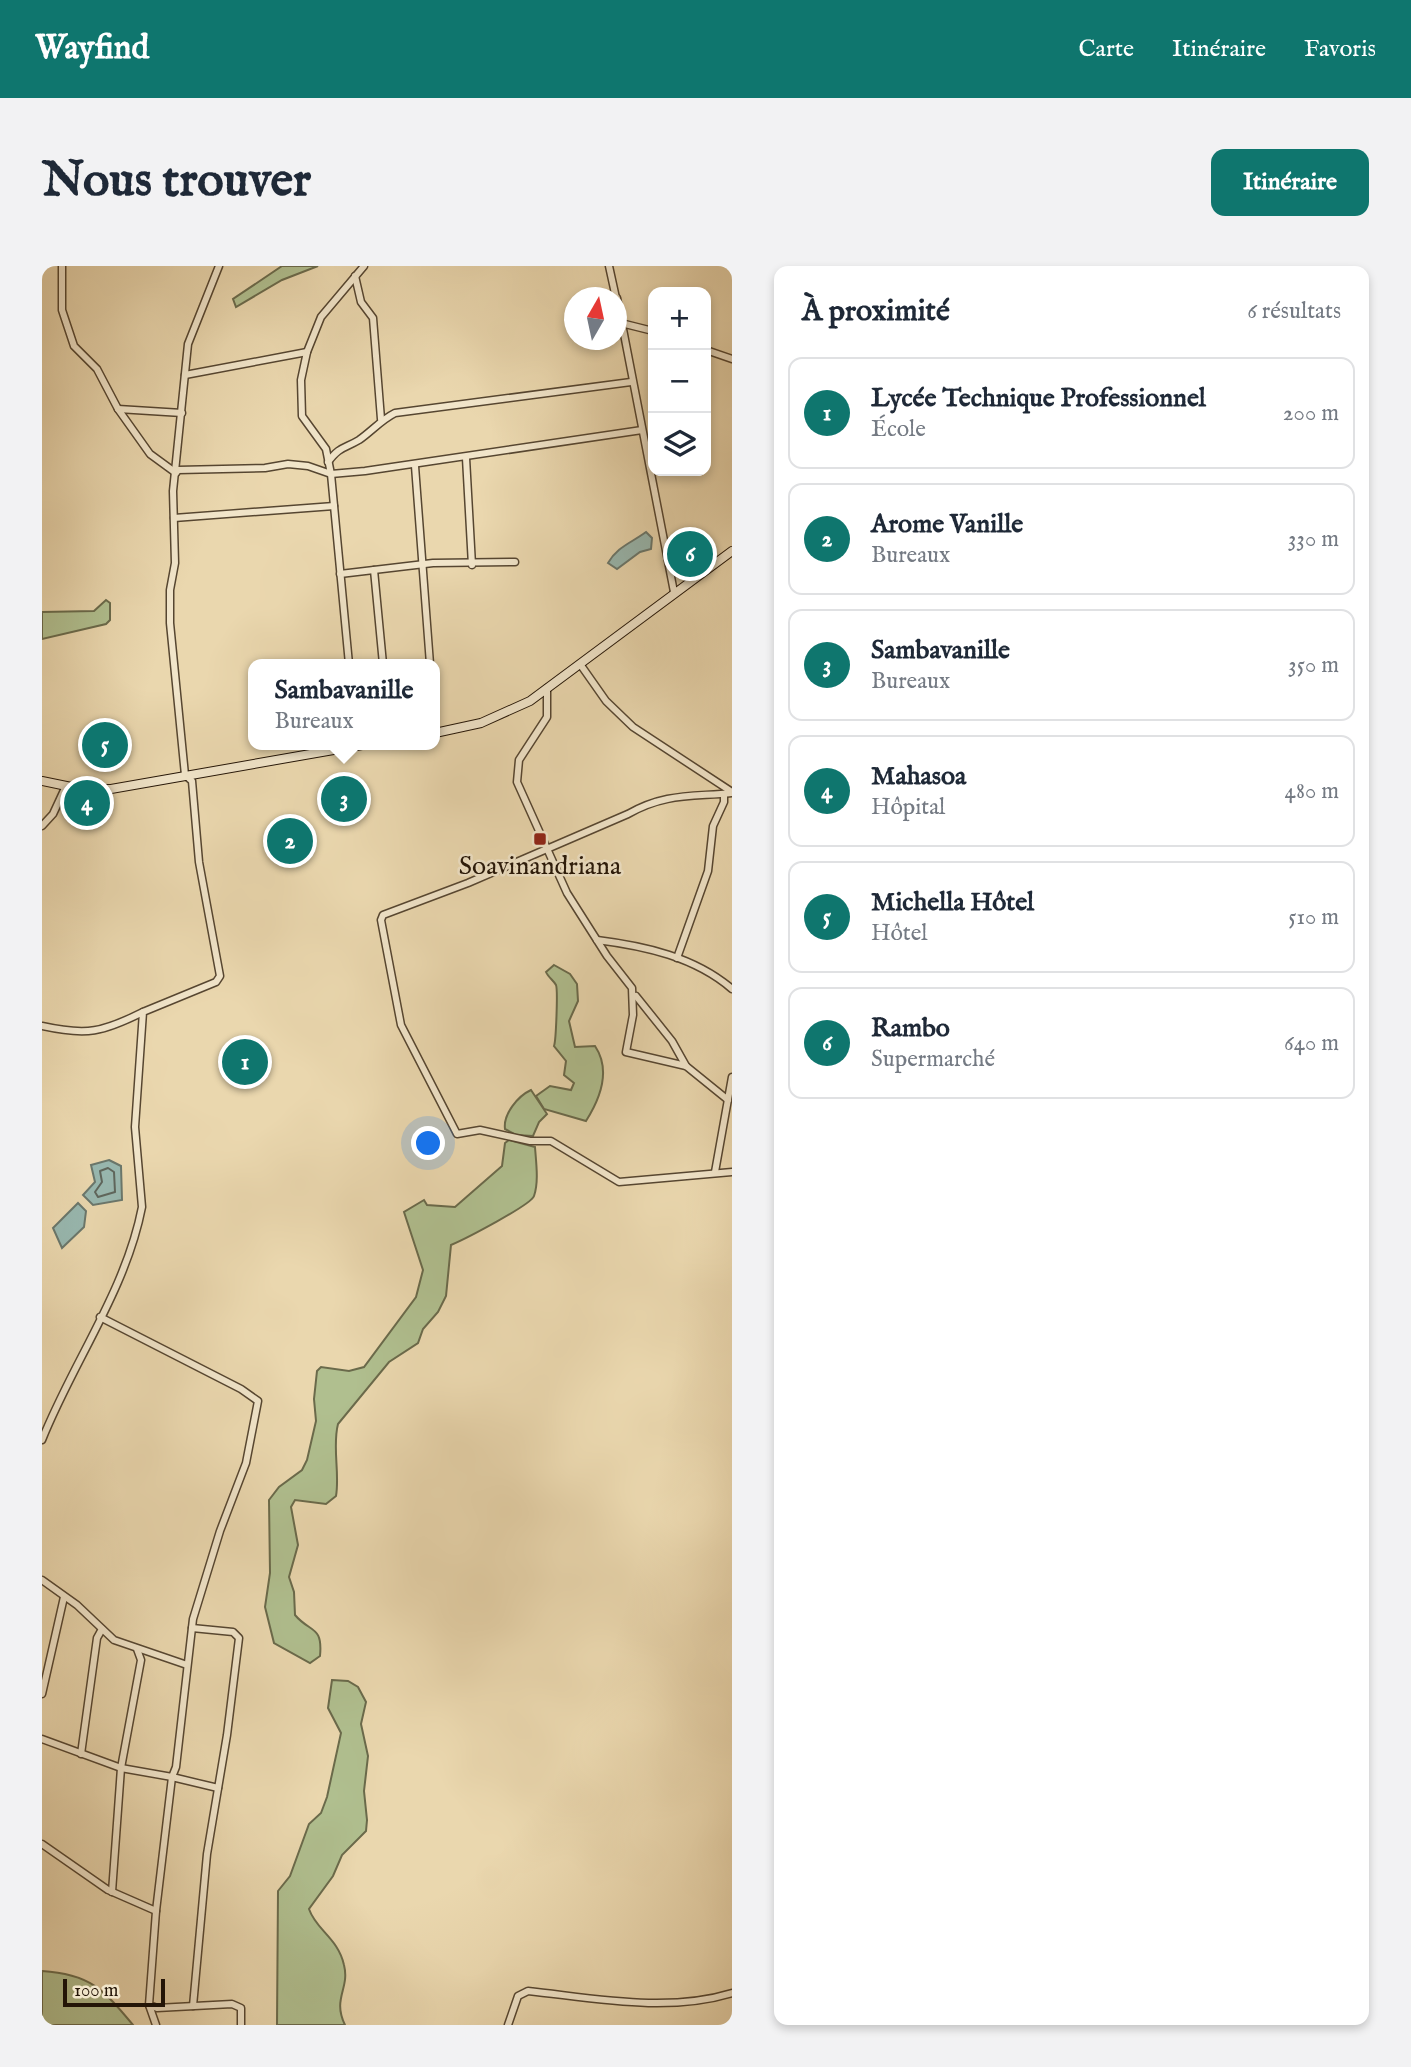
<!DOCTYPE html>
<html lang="fr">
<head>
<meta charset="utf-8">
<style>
	:root { --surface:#fff; --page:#f2f2f3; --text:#1f2937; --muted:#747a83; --line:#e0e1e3; --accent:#0f766e }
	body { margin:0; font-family:"IM FELL English",serif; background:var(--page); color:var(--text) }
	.controls { position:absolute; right:21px; top:21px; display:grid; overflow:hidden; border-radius:14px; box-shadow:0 4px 10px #0003 }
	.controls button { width:63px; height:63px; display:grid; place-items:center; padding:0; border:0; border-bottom:2px solid var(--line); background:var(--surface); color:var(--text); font:35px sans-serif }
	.compass { position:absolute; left:522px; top:21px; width:63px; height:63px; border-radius:50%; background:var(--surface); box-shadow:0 4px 10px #0003; rotate:9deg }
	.scale { position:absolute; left:21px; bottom:18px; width:102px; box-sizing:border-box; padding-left:7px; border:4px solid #241507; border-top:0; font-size:19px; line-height:24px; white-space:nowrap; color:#241507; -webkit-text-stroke:5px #f1e5ca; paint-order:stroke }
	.you { position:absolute; left:387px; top:878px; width:24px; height:24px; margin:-18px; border:5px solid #fff; border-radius:50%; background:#1a73e8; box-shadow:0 0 0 10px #1a73e833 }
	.badge { display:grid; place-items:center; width:46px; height:46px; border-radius:50%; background:var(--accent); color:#fff; font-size:23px; font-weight:700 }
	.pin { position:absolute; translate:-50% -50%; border:4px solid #fff; box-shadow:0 2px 7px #0006 }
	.popup { position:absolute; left:206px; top:393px; width:192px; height:91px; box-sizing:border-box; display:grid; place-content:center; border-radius:14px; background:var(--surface); filter:drop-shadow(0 2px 5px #0005); font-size:23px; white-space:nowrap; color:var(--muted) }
	.popup b { font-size:26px; color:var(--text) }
	.popup::after { content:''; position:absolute; left:50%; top:100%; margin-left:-14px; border:14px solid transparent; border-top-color:var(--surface) }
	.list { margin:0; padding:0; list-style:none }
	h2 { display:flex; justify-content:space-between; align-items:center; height:91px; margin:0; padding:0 28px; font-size:30px }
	h2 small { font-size:23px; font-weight:400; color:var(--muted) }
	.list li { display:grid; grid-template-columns:46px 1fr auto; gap:21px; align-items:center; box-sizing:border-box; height:112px; margin:0 14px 14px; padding:0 14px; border:2px solid var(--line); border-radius:14px }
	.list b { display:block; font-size:26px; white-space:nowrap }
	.list p { margin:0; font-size:23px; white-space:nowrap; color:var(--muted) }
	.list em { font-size:23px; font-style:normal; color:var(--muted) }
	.icon { flex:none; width:38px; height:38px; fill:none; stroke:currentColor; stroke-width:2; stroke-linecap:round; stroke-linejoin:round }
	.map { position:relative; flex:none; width:690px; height:1759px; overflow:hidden; border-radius:14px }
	header { display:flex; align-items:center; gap:42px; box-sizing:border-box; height:98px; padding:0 35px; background:var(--accent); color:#fff }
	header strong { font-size:33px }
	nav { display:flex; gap:38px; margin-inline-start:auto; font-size:24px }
	.intro { display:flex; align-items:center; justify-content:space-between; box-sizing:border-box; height:168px; padding:0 42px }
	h1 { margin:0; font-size:49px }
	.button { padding:18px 32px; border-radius:14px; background:var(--accent); color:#fff; font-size:24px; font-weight:700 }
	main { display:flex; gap:42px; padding:0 42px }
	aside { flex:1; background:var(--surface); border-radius:14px; box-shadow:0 4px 10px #0003 }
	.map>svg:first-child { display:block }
	.green { fill:#b0bf8f; stroke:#6a6a4b; stroke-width:2 }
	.water { fill:#98b8b0; stroke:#6a776c; stroke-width:2 }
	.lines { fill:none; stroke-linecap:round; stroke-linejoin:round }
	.shore { stroke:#5e665c; stroke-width:2 }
	.street-casing { stroke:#564631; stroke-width:9 }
	.secondary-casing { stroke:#241507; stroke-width:10 }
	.street { stroke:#f1e5ca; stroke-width:6 }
	.secondary { stroke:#f1e5ca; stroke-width:8 }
	.poi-dot { fill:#8f2418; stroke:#f1e5ca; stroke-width:2.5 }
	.labels { text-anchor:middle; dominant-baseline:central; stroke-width:5; stroke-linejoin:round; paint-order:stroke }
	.poi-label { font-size:26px; fill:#241507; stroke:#f1e5ca }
</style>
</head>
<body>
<header>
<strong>Wayfind</strong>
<nav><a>Carte</a><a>Itinéraire</a><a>Favoris</a></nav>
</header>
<div class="intro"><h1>Nous trouver</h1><a class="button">Itinéraire</a></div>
<main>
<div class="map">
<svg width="690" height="1759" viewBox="0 0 690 1759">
	<rect width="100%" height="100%" fill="#ead7ae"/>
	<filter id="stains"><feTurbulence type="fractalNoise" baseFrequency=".00286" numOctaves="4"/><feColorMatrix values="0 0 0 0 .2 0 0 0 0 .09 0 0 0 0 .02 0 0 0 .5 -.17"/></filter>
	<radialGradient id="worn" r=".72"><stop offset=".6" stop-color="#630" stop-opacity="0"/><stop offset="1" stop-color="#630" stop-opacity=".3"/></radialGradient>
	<!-- green -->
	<g class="green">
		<polygon points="240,0 276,0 240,14 194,41 191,33"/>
		<polygon points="64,334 68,337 68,354 64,358 0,373 0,346 52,345"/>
		<path d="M512,699L528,708L535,718L536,735L527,755L533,781L553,780C569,804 558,833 544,855L502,843L494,830L508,820L529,824L532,817L522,809L524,795L512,780C514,775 516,724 514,719C512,715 506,711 504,706Z"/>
		<path d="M489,824L505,848L497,856L491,870L474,869L463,863C461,848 476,830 489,824Z"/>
		<path d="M467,874L493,881C494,896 497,916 492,930C489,939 423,973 409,979L404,1030L396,1046L381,1063L376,1077L347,1096L296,1158C290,1181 298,1207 294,1230L284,1238L253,1234L249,1241L256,1279L247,1311L252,1326L253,1349C268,1367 281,1359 278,1390L268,1397L232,1377L223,1341L228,1307L227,1234L237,1221L260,1204L265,1194L274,1155L272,1133L275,1105L279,1101L307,1105L322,1101L374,1031L381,1004L362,946L382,934L385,939L413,941L460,900L463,877Z"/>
		<path d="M290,1414L306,1415L316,1421L324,1436L319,1458L326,1490L322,1525L325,1554L324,1565L300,1589L291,1610L267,1643C274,1664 296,1672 302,1699C308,1723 290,1732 303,1759H235L236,1625L248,1610L267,1558L279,1547L285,1531L299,1467L286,1442Z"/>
		<path d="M0,1705C48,1708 61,1723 91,1759H0Z"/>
	</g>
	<!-- water -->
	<g class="water">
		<path d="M604,266L610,272L609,283L598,286L575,303L566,297C575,281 589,277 604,266Z"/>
		<polygon points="67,894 79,900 80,934 51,939 41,929 53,916 49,899"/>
		<polygon points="36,937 44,945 42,961 20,982 11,962"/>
	</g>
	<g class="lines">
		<!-- shore -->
		<polygon class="shore" points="66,902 72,906 73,926 56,931 53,926 60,916 58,905"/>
		<!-- street casing -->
		<g class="street-casing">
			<g id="street">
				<polyline points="20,0 20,44 32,80 55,103 76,143 108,188 134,207 136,204 223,202 246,198 266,200 289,208 323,205 600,164"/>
				<polyline points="567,0 574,32"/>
				<polyline points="313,10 319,36 331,52 339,153"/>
				<polyline points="575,32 632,326"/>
				<polyline points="579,57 611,65"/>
				<polyline points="664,84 690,93"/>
				<polyline points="143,109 265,86"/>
				<polyline points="76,143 140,147"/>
				<polyline points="424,192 430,299"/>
				<path d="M286,196C298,180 302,183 317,174C330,165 339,154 353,147L589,116"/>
				<polyline points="373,200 388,398"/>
				<polyline points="132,252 292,240"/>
				<polyline points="332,304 341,398"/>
				<polyline points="298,308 391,297 473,296"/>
				<polyline points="307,398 289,208 284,183 260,150 259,114 265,86 279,51 322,0"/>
				<polyline points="538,398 564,435 591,461 690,526"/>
				<polyline points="505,422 505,451 477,494 475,516 525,627 565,690 590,722 591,749 584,786 644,800 686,834"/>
				<path d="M690,527C649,531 623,527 586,548L426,617L341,649L339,654L359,759L415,868L438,864L488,875H509L577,916L690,906"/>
				<polyline points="0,560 11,548 24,520"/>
				<path d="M555,674C603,680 653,691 690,723"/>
				<polyline points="635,692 666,605 671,560 682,536 682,528"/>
				<polyline points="594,730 630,775 644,800"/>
				<path d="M0,760C45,770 61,766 101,746"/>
				<polyline points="673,906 690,811"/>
				<polyline points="58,1051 199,1123 216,1135 204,1197 178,1265 151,1353 134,1501 130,1511 176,1522"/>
				<path d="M0,1174C31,1096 84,1024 100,941L93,861L101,746L174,716L178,710L157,596L150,515L143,509L128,357V324L133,297L131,225L146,78L177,0"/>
				<polyline points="0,1314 35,1339 72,1374 145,1399"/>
				<polyline points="150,1362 191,1366 197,1372 185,1469 165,1588 151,1740"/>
				<polyline points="0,1428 22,1331"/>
				<polyline points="0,1473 79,1502 130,1511 114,1645"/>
				<polyline points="39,1488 55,1372 60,1363"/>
				<polyline points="0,1578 66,1624 114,1645 107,1739 115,1742 190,1738 199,1742 199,1759"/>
				<polyline points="70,1626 79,1502 99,1394 95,1383"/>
				<polyline points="107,1739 114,1759"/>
				<path d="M466,1759L476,1730L486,1725C552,1732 625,1747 690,1727"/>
			</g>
		</g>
		<!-- secondary casing -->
		<g class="secondary-casing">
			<g id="secondary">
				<polyline points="393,467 439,457 488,435 690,285"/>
				<polyline points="0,515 39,523 69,523 320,479"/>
			</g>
		</g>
		<!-- street -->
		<use href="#street" class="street"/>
		<!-- secondary -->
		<use href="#secondary" class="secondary"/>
	</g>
	<!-- markers -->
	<rect class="poi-dot" x="491" y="566" width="14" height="14" rx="3.5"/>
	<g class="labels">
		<!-- poi labels -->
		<g class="poi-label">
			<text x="498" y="600">Soavinandriana</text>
		</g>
	</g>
	<rect width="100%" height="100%" filter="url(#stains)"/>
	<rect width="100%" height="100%" fill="url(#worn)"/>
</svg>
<div class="controls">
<button>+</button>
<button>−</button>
<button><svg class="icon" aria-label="layers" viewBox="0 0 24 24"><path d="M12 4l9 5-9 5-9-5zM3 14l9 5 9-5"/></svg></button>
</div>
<svg class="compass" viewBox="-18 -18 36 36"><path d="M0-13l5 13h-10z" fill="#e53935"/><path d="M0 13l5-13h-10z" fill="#747a83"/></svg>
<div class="scale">100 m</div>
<div class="you"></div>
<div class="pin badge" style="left:203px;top:796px">1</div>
<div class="pin badge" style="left:248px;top:575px">2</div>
<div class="pin badge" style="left:302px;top:533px">3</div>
<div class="popup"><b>Sambavanille</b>Bureaux</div>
<div class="pin badge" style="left:45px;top:537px">4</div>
<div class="pin badge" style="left:63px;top:479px">5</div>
<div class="pin badge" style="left:648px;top:288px">6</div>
</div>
<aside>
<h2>À proximité<small>6 résultats</small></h2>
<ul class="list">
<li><span class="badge">1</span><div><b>Lycée Technique Professionnel</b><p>École</p></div><em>200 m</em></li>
<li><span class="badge">2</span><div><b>Arome Vanille</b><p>Bureaux</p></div><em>330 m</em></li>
<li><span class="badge">3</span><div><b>Sambavanille</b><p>Bureaux</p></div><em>350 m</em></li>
<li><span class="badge">4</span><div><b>Mahasoa</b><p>Hôpital</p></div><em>480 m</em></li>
<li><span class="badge">5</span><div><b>Michella Hôtel</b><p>Hôtel</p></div><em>510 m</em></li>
<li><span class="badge">6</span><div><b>Rambo</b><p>Supermarché</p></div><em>640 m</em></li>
</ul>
</aside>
</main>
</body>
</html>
